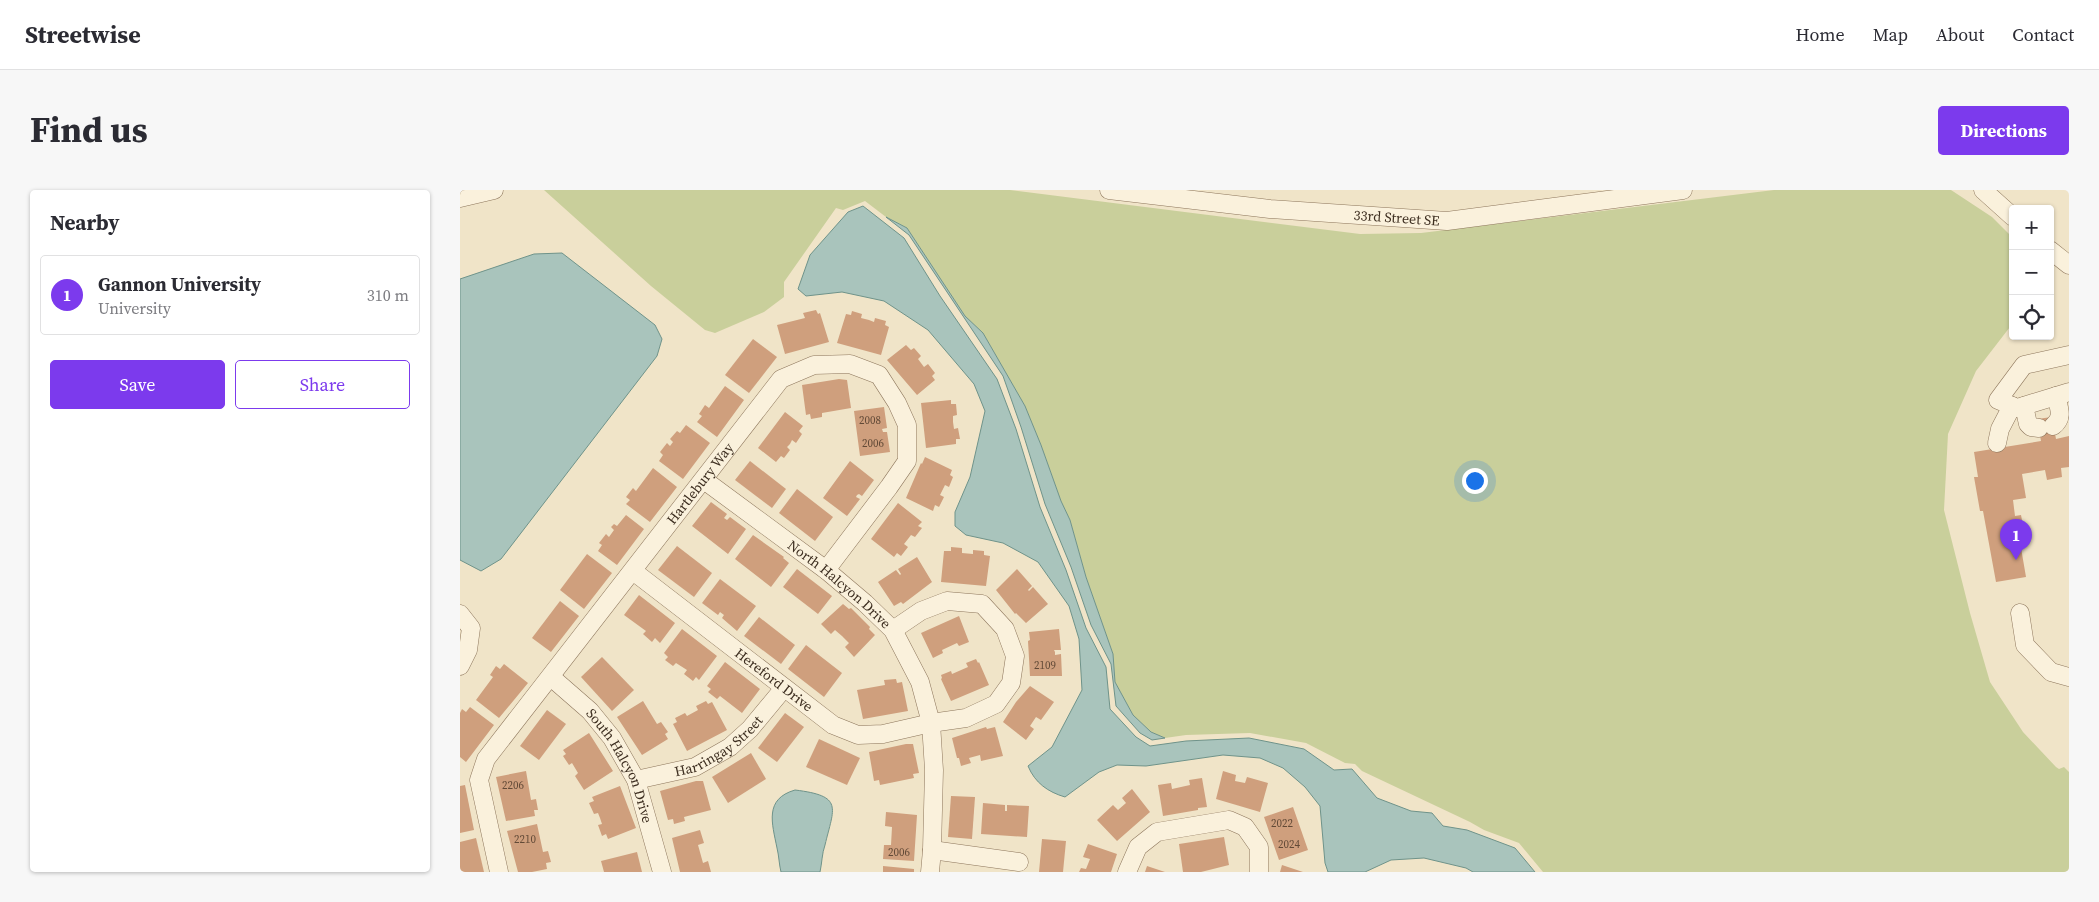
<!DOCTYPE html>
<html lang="en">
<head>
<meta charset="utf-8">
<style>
	:root { --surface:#fff; --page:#f7f7f7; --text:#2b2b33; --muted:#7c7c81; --line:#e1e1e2; --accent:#7c3aed }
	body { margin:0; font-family:"Source Serif 4",serif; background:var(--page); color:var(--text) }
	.controls { position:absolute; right:15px; top:15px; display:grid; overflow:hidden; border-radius:5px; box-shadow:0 1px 4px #0004 }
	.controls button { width:45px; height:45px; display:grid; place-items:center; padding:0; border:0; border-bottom:1px solid var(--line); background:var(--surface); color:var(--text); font:25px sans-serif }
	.you { position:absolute; left:1014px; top:290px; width:18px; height:18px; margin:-12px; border:4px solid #fff; border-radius:50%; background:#1a73e8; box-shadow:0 0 0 8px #1a73e833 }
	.badge { display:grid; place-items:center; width:32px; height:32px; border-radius:50%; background:var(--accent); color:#fff; font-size:16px; font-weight:700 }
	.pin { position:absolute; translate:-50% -41px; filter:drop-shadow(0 1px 2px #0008) }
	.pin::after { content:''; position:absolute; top:26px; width:18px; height:15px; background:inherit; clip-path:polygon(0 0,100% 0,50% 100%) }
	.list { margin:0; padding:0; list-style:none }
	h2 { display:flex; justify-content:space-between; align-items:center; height:65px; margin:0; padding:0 20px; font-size:21px }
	h2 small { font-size:16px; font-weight:400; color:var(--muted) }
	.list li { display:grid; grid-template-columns:32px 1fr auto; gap:15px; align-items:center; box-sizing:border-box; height:80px; margin:0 10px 10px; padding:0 10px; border:1px solid var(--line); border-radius:5px }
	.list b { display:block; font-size:19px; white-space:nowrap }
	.list p { margin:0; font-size:16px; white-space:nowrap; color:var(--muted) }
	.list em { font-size:16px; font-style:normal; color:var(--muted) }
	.actions { display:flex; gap:10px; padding:15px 20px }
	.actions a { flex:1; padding:11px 0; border:1px solid var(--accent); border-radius:5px; text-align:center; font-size:18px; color:var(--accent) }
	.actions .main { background:var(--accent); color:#fff }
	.icon { flex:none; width:28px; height:28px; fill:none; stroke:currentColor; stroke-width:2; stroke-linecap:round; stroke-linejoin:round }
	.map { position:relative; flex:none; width:1609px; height:682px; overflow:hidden; border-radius:5px }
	header { display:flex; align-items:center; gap:30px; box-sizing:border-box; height:70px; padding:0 25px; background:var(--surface); border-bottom:1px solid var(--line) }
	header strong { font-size:24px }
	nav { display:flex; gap:28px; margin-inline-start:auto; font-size:18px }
	.intro { display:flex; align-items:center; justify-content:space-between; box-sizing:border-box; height:120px; padding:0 30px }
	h1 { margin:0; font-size:35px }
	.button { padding:12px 22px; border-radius:5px; background:var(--accent); color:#fff; font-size:18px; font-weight:700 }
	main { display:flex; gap:30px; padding:0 30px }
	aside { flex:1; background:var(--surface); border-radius:5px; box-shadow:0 1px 4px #0004 }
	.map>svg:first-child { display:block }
	.green { fill:#c9cf9b }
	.water { fill:#a9c4bc; stroke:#6f938a }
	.building { fill:#cf9f7d }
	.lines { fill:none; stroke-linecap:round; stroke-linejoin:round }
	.minor-casing { stroke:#8d765c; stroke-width:19 }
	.minor { stroke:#faf1dc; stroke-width:18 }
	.labels { text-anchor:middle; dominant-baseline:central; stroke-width:4; stroke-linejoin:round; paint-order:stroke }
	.number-label { font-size:11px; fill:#624a37 }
	.street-label { font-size:14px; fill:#3d2e20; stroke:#f7eed8 }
</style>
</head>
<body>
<header>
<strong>Streetwise</strong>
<nav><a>Home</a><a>Map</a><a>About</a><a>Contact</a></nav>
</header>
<div class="intro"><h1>Find us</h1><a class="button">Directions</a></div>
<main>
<aside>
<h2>Nearby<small></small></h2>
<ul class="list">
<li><span class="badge">1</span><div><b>Gannon University</b><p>University</p></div><em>310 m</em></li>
</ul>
<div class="actions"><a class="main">Save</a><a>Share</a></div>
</aside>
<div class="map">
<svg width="1609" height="682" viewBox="0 0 1609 682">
	<rect width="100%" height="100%" fill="#f0e4c8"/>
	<!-- green -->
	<polygon class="green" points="84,0 550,0 900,44 961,43 1314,0 1491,0 1532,27 1553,48 1553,133 1516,181 1488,244 1484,320 1510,423 1530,492 1563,542 1596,577 1599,579 1604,577 1609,582 1609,682 1083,682 1059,653 1024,640 1010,632 902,581 895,574 885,573 846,553 790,543 726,545 705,548 691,542 673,525 655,492 653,464 626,387 610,330 601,311 581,255 565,216 523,143 505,126 447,38 426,27 405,11 383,20 376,18 324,92 324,107 304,122 255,143 245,140 191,96"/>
	<!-- water -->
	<g class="water">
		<path d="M403,16L444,48L480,106L537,189L556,239L580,317L606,380L626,438L646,477L650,519L676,547L690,556L726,551L789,548L844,559L874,580L892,579L917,608L951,621L972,623L983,636L1007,640L1055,658L1075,682H1013L1006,678L964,668L931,670L905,682H868L865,673L860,616L845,597L823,578L800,568L763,565L686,576L657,575L639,582L605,607C588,602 575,593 568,576L592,557L622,500L619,449L609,416L578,372L543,353L506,345L495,336V322L510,287L525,221L514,194L468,140L424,111L382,102L346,106L338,99L350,65L388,22Z"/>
		<polygon points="426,27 447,38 505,126 523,143 565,216 581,255 601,311 610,330 626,387 653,464 655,492 673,525 691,542 705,548 692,550 680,543 656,516 651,474 631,435 611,377 585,314 561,237 543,186 449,45"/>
		<polygon points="102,63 195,135 202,149 197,166 41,369 21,381 0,370 0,89 74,64"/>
		<path d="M335,600C384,606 374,617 365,655C362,663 362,673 360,682H321C319,674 319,666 317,658C312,633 304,609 335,600Z"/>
	</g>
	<!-- building -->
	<g class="building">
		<polygon points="356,120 358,124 360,123 369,152 325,164 317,135 345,128 343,123"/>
		<polygon points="392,121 402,124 401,128 409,130 414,132 415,128 426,131 425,135 429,137 421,165 377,153 386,124 391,125"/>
		<polygon points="293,149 317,167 289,203 265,185"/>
		<polygon points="446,155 451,160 454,158 461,166 458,169 464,177 468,174 475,183 472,186 475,190 457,205 427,170"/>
		<polygon points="379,189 387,190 391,218 362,223 362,227 351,229 350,224 346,225 342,195"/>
		<polygon points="265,196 284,210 257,247 237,232 242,226 239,224 245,215 249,218"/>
		<polygon points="491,210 491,214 496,214 497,225 493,226 493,232 494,239 498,238 500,249 496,249 496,254 466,258 461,213"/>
		<polygon points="424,217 427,238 422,239 423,242 427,242 430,262 400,266 394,221"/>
		<polygon points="325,222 343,236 339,241 342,244 336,253 332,250 330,254 327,257 330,260 324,268 321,266 316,272 298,258"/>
		<polygon points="1592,227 1596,249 1609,246 1609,277 1601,278 1602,287 1587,290 1585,280 1562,284 1566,308 1553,310 1555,326 1561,325 1566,351 1560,352 1566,387 1536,392 1523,321 1520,321 1514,287 1518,287 1514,262 1581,251 1577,229"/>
		<polygon points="226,235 250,253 223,289 199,271 203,265 200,262 207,253 210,256 213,252 210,249 217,241 220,243"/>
		<polygon points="465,267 492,280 490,285 493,287 489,297 485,295 480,305 484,307 479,317 475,315 473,321 446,308 461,273 462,274"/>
		<polygon points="290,271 326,299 312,318 275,290"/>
		<polygon points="390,271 414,290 402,306 399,304 397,305 396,307 400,309 387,326 363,308"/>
		<polygon points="193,278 217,297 190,332 166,314 170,310 166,307 173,298 176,301"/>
		<polygon points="337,299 373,327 355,351 319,323"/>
		<polygon points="251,312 267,324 264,328 267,330 270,327 286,339 268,364 232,336"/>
		<polygon points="438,313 462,332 458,336 462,338 455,347 451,345 448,349 444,354 448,357 441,366 437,363 434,367 411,349"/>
		<polygon points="166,325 184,339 157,375 138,361 142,355 139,353 146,344 149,347 154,340 151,337 154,334 157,336"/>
		<polygon points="293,345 324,367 323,368 329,373 311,397 275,369"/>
		<polygon points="217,356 252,383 234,407 198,380"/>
		<polygon points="491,357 502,358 502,363 513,364 513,360 524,361 524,365 530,366 526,396 481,392 484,361 491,361"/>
		<polygon points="127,364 152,383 124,419 100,400"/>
		<polygon points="457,367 472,392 443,414 441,412 434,416 418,392 436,380 440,385 441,384 438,379"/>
		<polygon points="337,379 372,406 358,424 323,397"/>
		<polygon points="557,379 572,396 568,400 569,401 573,397 588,414 566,433 556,423 555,424 536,400"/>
		<polygon points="260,389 296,416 277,441 262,428 264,425 260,422 258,425 242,413"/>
		<polygon points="179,405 215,433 200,453 195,448 192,452 183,444 186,441 164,425"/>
		<polygon points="100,411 119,426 91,462 72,448"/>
		<polygon points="383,414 389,419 391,418 410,437 409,439 415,445 394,467 385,457 389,453 382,446 375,440 371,444 361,434"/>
		<polygon points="499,426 509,452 499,456 497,453 482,460 483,463 473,468 461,443"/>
		<polygon points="299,427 335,455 321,474 284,446"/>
		<polygon points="222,439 257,466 239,490 236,487 233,491 224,484 227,480 216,473 213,476 205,470 208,467 204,463"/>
		<polygon points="599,439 601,460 594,460 595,462 595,465 601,464 602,486 570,486 568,451 570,450 569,442"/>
		<polygon points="346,455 382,483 364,507 328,479"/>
		<polygon points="142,467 174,500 152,521 121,487"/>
		<polygon points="516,469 518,473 519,472 529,495 491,511 481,489 482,488 481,485 491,481 492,484 508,477 506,473"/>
		<polygon points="265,472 300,499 282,523 260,506 257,509 248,502 251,499 247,496"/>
		<polygon points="44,474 68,493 39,528 16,510 33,487 30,485 36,476 40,479"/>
		<polygon points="436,489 437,493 442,492 448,521 403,529 397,500 425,495 424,490"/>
		<polygon points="570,496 594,512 581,530 576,527 570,536 574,539 566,550 543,532 556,512"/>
		<polygon points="183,511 197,534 201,532 208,542 205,544 208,549 182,565 157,527"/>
		<polygon points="246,511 248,514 252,512 267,540 227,561 213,534 217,532 215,528 225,523 227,526 238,520 236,516"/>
		<polygon points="10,517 34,535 6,572 0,567 0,523 2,519 6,522"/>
		<polygon points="87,520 106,534 79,570 60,556"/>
		<polygon points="325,523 344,537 317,572 298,558"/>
		<polygon points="526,537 527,539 535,537 543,566 521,571 520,565 509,568 511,573 501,576 499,568 497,568 492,548"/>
		<polygon points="129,543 153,581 124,600 115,586 118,583 112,573 109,575 103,566 106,564 103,560"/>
		<polygon points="359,549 400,568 387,595 346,577"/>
		<polygon points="446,554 453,554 459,583 453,584 454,588 420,595 419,590 414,591 409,562"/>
		<polygon points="291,563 306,589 268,613 252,587"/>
		<polygon points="66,581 71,610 76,609 78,620 74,620 75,626 46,631 36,587"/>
		<polygon points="763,581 776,585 775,591 785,593 787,587 808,593 800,622 756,609"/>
		<polygon points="742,588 747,617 738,618 738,620 703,626 698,595 711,593 712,599 730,595 729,590"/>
		<polygon points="236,591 243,591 251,620 224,627 225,631 214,634 213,629 208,630 200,601"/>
		<polygon points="5,595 14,640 0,643 0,596"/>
		<polygon points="160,596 176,638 148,649 146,644 142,646 138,635 142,634 140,628 138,623 134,624 129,613 134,611 132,607"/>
		<polygon points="672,599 690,622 657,651 637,630 653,615 658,620 666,613 662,608"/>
		<polygon points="491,606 515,607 512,649 488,647"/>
		<polygon points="523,613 545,615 545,621 547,621 547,615 569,616 567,647 521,644"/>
		<polygon points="833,617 848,660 819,670 804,627"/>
		<polygon points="426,622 457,625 454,671 423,669 424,655 431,655 432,637 425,636"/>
		<polygon points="77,634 83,662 88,661 91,672 86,673 87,679 72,682 58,682 47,641"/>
		<polygon points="240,640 244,653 238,655 243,673 248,671 251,682 220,682 212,648"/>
		<polygon points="764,647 769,675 741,682 723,682 719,654"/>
		<polygon points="16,648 24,682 0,682 0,652"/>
		<polygon points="582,649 606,651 603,682 579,682"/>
		<polygon points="628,654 657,664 651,682 619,682 621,678 626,679 630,669 623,667"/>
		<polygon points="177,662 182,682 144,682 141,671"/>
		<polygon points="822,675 843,682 820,682"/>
		<polygon points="423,676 454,679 454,682 423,682"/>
		<polygon points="687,676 705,682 685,682"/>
	</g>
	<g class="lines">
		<!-- minor casing -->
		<g class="minor-casing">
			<g id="minor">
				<path id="s1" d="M649,0L810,19L987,31L1223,0"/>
				<polyline points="1523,0 1553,27"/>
				<polyline points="0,8 34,0"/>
				<polyline points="1590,60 1609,75"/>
				<polyline points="1609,165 1564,175 1538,210 1557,218 1609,202"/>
				<polyline points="1564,216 1568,234 1571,237 1579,238"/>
				<path d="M1593,236C1604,228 1599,218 1596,206"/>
				<polyline points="1537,253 1540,239 1552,216"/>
				<path id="s2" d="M244,290L366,380L405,413L433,440L460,492L471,533L474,580L472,660L470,682"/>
				<path id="s3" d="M173,381L373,535L398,545L423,544L471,533L506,528L536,514L551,493L555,466L545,439L522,414L487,411L461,421L433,440"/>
				<polyline points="1560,423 1565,455 1591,482 1609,487"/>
				<polyline points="0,424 11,438 8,460 0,476"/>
				<path id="s4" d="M91,487L130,521L152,548L176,590L202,682"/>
				<path id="s5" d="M176,590L235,577L270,557L290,539L324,498"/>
				<polyline points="472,660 559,672"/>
				<path id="s6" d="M39,682L19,590L26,569L321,189L354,175L390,174L419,185L437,213L447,235V271L429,297L366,380"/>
				<polyline points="667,682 678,657 697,642 769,630 785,637 799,657 799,682"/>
			</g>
		</g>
		<!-- minor -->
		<use href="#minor" class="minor"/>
	</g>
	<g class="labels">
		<!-- number labels -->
		<g class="number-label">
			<text x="410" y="230">2008</text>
			<text x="413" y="253">2006</text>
			<text x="585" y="475">2109</text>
			<text x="53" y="595">2206</text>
			<text x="822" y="633">2022</text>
			<text x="65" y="649">2210</text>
			<text x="829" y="654">2024</text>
			<text x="439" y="662">2006</text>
		</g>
		<!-- street labels -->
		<g class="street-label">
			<text stroke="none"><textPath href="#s1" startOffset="289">33rd Street SE</textPath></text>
			<text stroke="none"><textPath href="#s6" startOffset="465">Hartlebury Way</textPath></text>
			<text stroke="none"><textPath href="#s2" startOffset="171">North Halcyon Drive</textPath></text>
			<text stroke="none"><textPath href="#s3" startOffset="178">Hereford Drive</textPath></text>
			<text stroke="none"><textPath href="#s5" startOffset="91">Harringay Street</textPath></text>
			<text stroke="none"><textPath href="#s4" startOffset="115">South Halcyon Drive</textPath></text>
		</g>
	</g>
</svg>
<div class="controls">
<button>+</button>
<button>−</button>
<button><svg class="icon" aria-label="locate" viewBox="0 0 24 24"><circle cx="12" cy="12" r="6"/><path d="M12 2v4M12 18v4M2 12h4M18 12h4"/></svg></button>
</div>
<div class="you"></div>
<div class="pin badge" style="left:1556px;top:370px">1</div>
</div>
</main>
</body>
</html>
